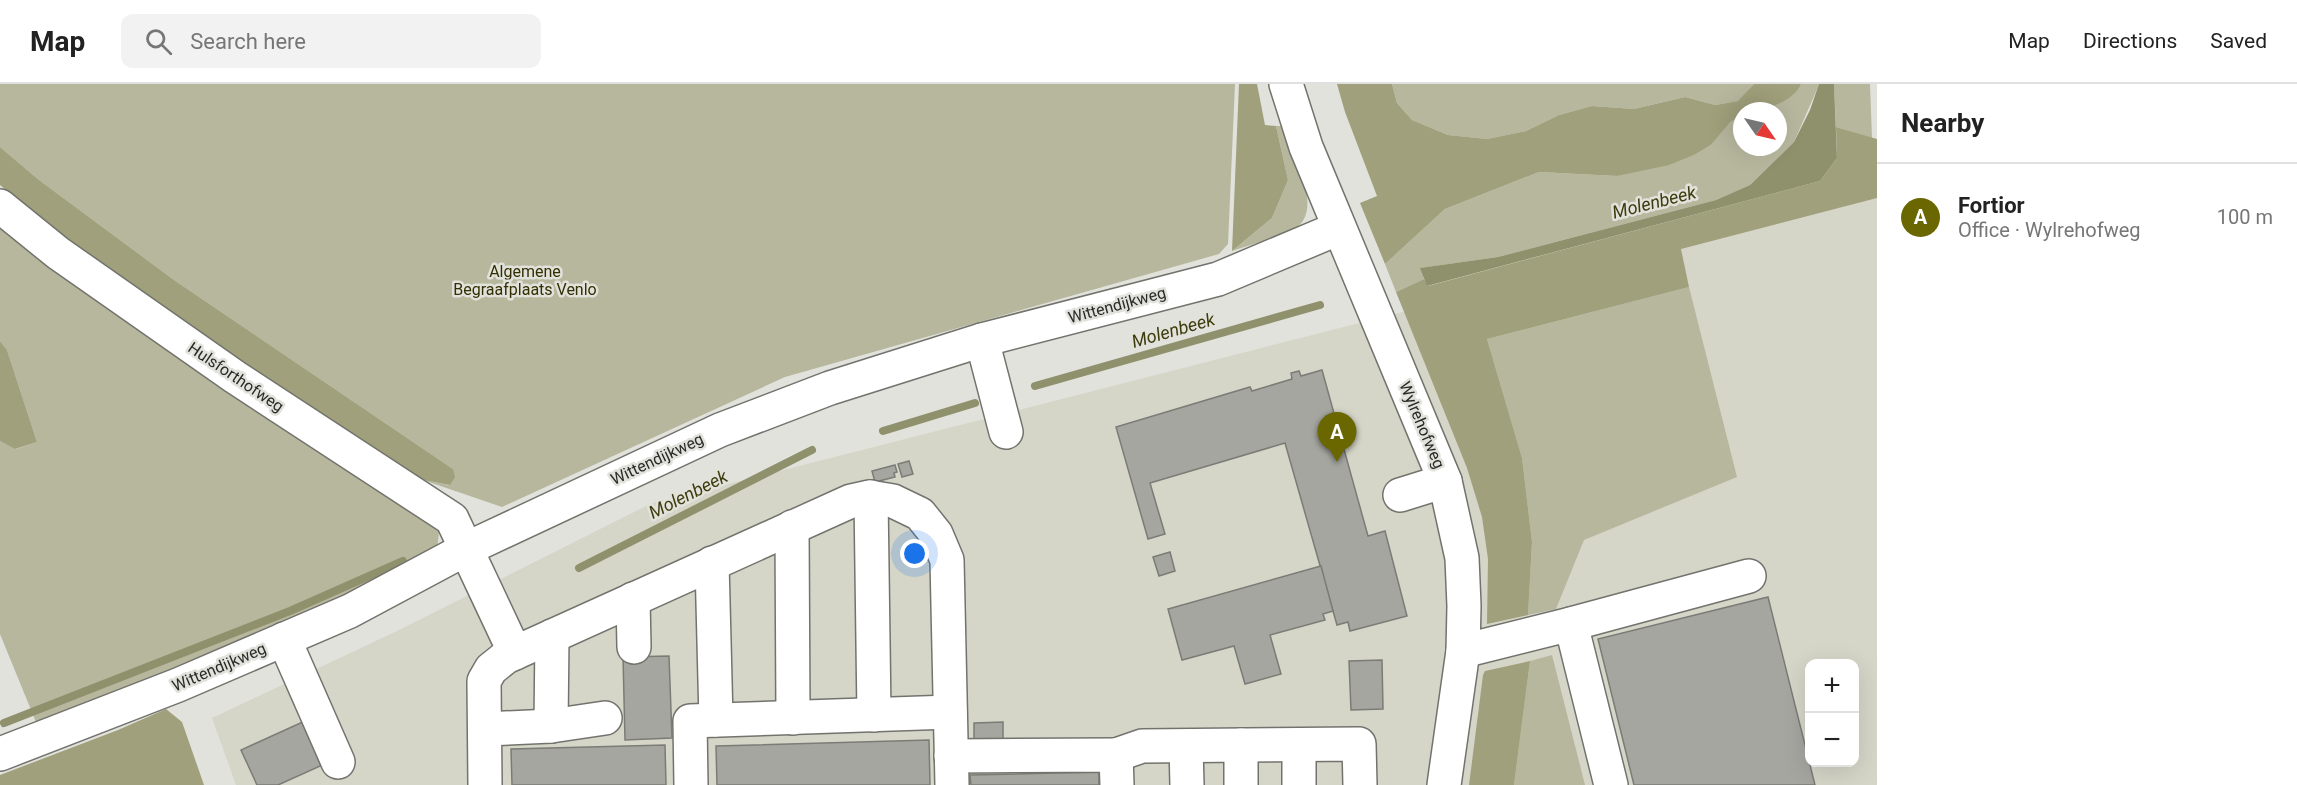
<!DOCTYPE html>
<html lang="en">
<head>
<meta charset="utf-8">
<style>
	:root { --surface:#fff; --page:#f2f2f2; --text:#222; --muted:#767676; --line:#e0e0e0; --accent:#6a6700 }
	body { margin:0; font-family:Roboto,sans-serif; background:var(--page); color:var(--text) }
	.controls { position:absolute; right:18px; bottom:18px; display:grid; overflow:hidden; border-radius:12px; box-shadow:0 6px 24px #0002 }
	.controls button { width:54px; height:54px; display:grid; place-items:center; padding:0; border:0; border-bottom:2px solid var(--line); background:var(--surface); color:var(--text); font:30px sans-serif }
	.compass { position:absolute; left:1733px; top:18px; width:54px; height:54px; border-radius:50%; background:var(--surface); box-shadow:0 6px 24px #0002; rotate:124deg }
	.you { position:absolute; left:915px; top:470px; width:21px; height:21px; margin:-15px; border:4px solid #fff; border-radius:50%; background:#1a73e8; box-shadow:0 0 0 9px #1a73e833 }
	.badge { display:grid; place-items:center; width:39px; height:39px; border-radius:50%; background:var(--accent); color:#fff; font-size:20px; font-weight:700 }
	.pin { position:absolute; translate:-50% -50px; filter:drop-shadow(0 2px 3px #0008) }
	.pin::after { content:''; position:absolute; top:32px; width:21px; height:18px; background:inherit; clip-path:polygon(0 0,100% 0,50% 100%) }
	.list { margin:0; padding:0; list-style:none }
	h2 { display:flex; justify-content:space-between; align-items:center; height:78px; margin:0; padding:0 24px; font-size:26px }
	h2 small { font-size:20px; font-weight:400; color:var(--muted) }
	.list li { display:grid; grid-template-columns:39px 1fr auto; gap:18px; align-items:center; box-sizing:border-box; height:108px; padding:0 24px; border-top:2px solid var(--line) }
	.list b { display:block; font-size:22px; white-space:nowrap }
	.list p { margin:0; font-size:20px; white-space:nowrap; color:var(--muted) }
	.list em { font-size:20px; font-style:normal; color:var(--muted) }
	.icon { flex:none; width:33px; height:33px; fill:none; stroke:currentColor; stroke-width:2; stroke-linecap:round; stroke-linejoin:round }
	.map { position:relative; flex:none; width:1877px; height:701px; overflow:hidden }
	header { display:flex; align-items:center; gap:36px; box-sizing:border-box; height:84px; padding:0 30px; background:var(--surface); border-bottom:2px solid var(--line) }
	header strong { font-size:28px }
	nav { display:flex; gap:33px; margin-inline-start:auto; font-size:21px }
	.search { width:420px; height:54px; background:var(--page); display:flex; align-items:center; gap:15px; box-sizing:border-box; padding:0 21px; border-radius:12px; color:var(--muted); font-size:22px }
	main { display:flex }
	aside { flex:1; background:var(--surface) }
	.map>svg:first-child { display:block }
	.built { fill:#d5d6c8; fill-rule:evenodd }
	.green { fill:#b7b79e }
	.forest { fill:#a0a07c }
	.water { fill:#8f906c }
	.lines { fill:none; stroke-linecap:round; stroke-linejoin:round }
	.stream { stroke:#8f906c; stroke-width:8 }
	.building { fill:#a5a6a0; stroke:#7b7c76; stroke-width:1.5 }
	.minor-casing { stroke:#73736e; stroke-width:36 }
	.minor { stroke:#fff; stroke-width:33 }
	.labels { text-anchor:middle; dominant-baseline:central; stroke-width:5; stroke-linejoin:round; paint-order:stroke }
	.park-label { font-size:16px; fill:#323000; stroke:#e2e2dc }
	.street-label { font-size:16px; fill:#292927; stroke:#e2e2dc }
	.water-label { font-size:18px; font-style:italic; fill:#3d3c0d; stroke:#e2e2dc }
</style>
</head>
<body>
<header>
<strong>Map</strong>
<div class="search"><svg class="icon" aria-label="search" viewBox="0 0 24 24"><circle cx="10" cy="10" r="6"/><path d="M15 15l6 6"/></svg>Search here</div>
<nav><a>Map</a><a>Directions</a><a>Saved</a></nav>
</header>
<main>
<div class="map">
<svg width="1877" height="701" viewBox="0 0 1877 701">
	<rect width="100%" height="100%" fill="#e2e2dc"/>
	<!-- built -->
	<path class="built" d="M1877,107V701H236L212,634L397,547L650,420ZM1810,580H1854V678H1810Z"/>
	<!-- green -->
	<g class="green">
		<polygon points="0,0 1235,0 1228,160 1219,170 785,293 502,423 423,396 449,401 453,385 174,196 39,96 0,63"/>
		<polygon points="1392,0 1754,0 1739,17 1715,21 1685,13 1634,25 1592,22 1559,31 1526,47 1487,55 1448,51 1412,36 1397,19"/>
		<polygon points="1801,0 1819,0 1818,3 1794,58 1750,101 1716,116 1498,173 1421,184 1424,195 1396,208 1385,180 1445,125 1539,88 1617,92 1696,70 1711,61 1731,36 1742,33 1742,63 1778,63 1778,27 1758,27 1789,13"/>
		<polygon points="1834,0 1870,0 1872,54 1836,43"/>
		<path d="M1276,42H1282C1292,66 1326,128 1294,145C1275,155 1252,160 1232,167L1272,134L1288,96Z"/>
		<polygon points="0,140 416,430 439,448 437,467 315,527 38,643 0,550 0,357 16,365 37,358 7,266 0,257"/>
		<polygon points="1689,203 1737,393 1584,456 1556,525 1528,531 1532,458 1522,374 1487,255"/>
		<polygon points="1552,571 1585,701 1514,701 1530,577"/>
	</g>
	<!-- forest -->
	<g class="forest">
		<polygon points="1239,0 1257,0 1265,41 1276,42 1288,96 1272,134 1232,167"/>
		<path d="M1337,0H1392L1397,19L1412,36L1448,51L1487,55L1526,47L1559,31L1592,22L1634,25L1685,13L1715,21L1738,17L1754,0H1801C1792,20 1761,27 1742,27V33L1731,37L1711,61L1696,70L1669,81L1617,92L1539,88L1445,125L1385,180L1360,119L1377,112L1345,28Z"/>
		<polygon points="1836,43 1877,55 1877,114 1681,165 1689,203 1487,255 1522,374 1532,458 1528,531 1487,540 1488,475 1482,433 1467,384 1396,208 1424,195 1428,202 1820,97 1837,74"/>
		<polygon points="0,63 39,96 174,196 453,385 455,393 450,401 423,396 249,291 53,146 0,101"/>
		<polygon points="0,257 7,266 37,358 15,365 0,357"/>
		<polygon points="1530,577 1514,701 1469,701 1483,591 1485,587"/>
		<polygon points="166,625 182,638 204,701 0,701 0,691 118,646"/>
	</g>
	<!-- water -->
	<polygon class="water" points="1819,0 1834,0 1837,74 1820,97 1427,202 1420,184 1498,173 1716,116 1750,101 1794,58 1810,26"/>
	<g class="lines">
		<!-- stream -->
		<g class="stream">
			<polyline points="1035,302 1320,221"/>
			<polyline points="883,347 975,319"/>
			<polyline points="579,484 812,366"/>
			<polyline points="4,639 290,527 403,477"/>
		</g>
	</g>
	<!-- building -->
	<g class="building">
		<polygon points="1322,286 1368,452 1385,447 1407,532 1350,547 1348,538 1337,541 1285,359 1150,399 1165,450 1148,455 1116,343 1250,303 1252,307 1292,295 1291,289 1299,287 1301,292"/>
		<polygon points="909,377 913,390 902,393 898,380"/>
		<polygon points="895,381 897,388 894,389 895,393 875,398 872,387"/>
		<polygon points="1170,468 1175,487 1159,492 1153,473"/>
		<polygon points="1321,482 1333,527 1323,530 1325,536 1270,551 1281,590 1245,600 1234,562 1182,576 1168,525"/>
		<polygon points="1768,513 1815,701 1634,701 1598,555"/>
		<polygon points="669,572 672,654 625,656 623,573"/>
		<polygon points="1382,576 1383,625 1351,626 1349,577"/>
		<polygon points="307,636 327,679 278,701 257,701 241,666"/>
		<polygon points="1003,638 1003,658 974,658 974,639"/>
		<polygon points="929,656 930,701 717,701 716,662"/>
		<polygon points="665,661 666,701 512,701 511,665"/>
		<polygon points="1099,688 1099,701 971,701 970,691"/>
	</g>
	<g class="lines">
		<!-- minor casing -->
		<g class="minor-casing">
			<g id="minor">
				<polyline points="1286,0 1306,63 1445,397 1462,474 1464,522 1463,567 1444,701"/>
				<polyline points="0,122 58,169 235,293 452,435 515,569"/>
				<polyline points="982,256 1006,348"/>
				<polyline points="1400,411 1445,397"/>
				<polyline points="871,413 874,631"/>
				<polyline points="792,443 793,634"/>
				<polyline points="712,479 716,636"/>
				<polyline points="633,515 634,563"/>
				<polyline points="1571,540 1749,492"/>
				<polyline points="284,555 338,678"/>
				<polyline points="1463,567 1571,540 1611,701"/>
				<polyline points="551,642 552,552"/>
				<polyline points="485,645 551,642 605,634"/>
				<polyline points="1241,661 1241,701"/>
				<polyline points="1299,661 1299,701"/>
				<polyline points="1186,662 1187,701"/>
				<polyline points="0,670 178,601 350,527 466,465 720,346 830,304 982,256 1218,195 1339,144"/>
				<polyline points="1116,671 1142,662 1359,660 1360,701"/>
				<polyline points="951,672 1116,671 1117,701"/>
				<polyline points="485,701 484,597 491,585 506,573 851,417 869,413 893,417 920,430 936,450 947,476 952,701"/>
				<polyline points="691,701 690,637 950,628"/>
			</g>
		</g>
		<!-- minor -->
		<use href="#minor" class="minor"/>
	</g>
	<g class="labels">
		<!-- park labels -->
		<g class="park-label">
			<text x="525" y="187">Algemene<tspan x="525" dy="18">Begraafplaats Venlo</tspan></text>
		</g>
		<!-- street labels -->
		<g class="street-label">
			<text transform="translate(1117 221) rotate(-15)">Wittendijkweg</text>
			<text transform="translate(236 293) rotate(34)">Hulsforthofweg</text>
			<text transform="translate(1422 341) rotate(67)">Wylrehofweg</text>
			<text transform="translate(657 375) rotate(-25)">Wittendijkweg</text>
			<text transform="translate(219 583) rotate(-23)">Wittendijkweg</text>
		</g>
		<!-- water labels -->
		<g class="water-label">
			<text transform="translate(1654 118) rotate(-14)">Molenbeek</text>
			<text transform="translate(1173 246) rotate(-16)">Molenbeek</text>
			<text transform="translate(688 410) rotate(-27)">Molenbeek</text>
		</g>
	</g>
</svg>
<div class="controls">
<button>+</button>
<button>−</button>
</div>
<svg class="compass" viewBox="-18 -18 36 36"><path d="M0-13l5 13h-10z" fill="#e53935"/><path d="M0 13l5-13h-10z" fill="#767676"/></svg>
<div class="you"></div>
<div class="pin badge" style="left:1337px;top:378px">A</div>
</div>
<aside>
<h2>Nearby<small></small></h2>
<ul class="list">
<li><span class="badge">A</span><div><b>Fortior</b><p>Office · Wylrehofweg</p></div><em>100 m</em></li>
</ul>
</aside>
</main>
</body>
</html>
